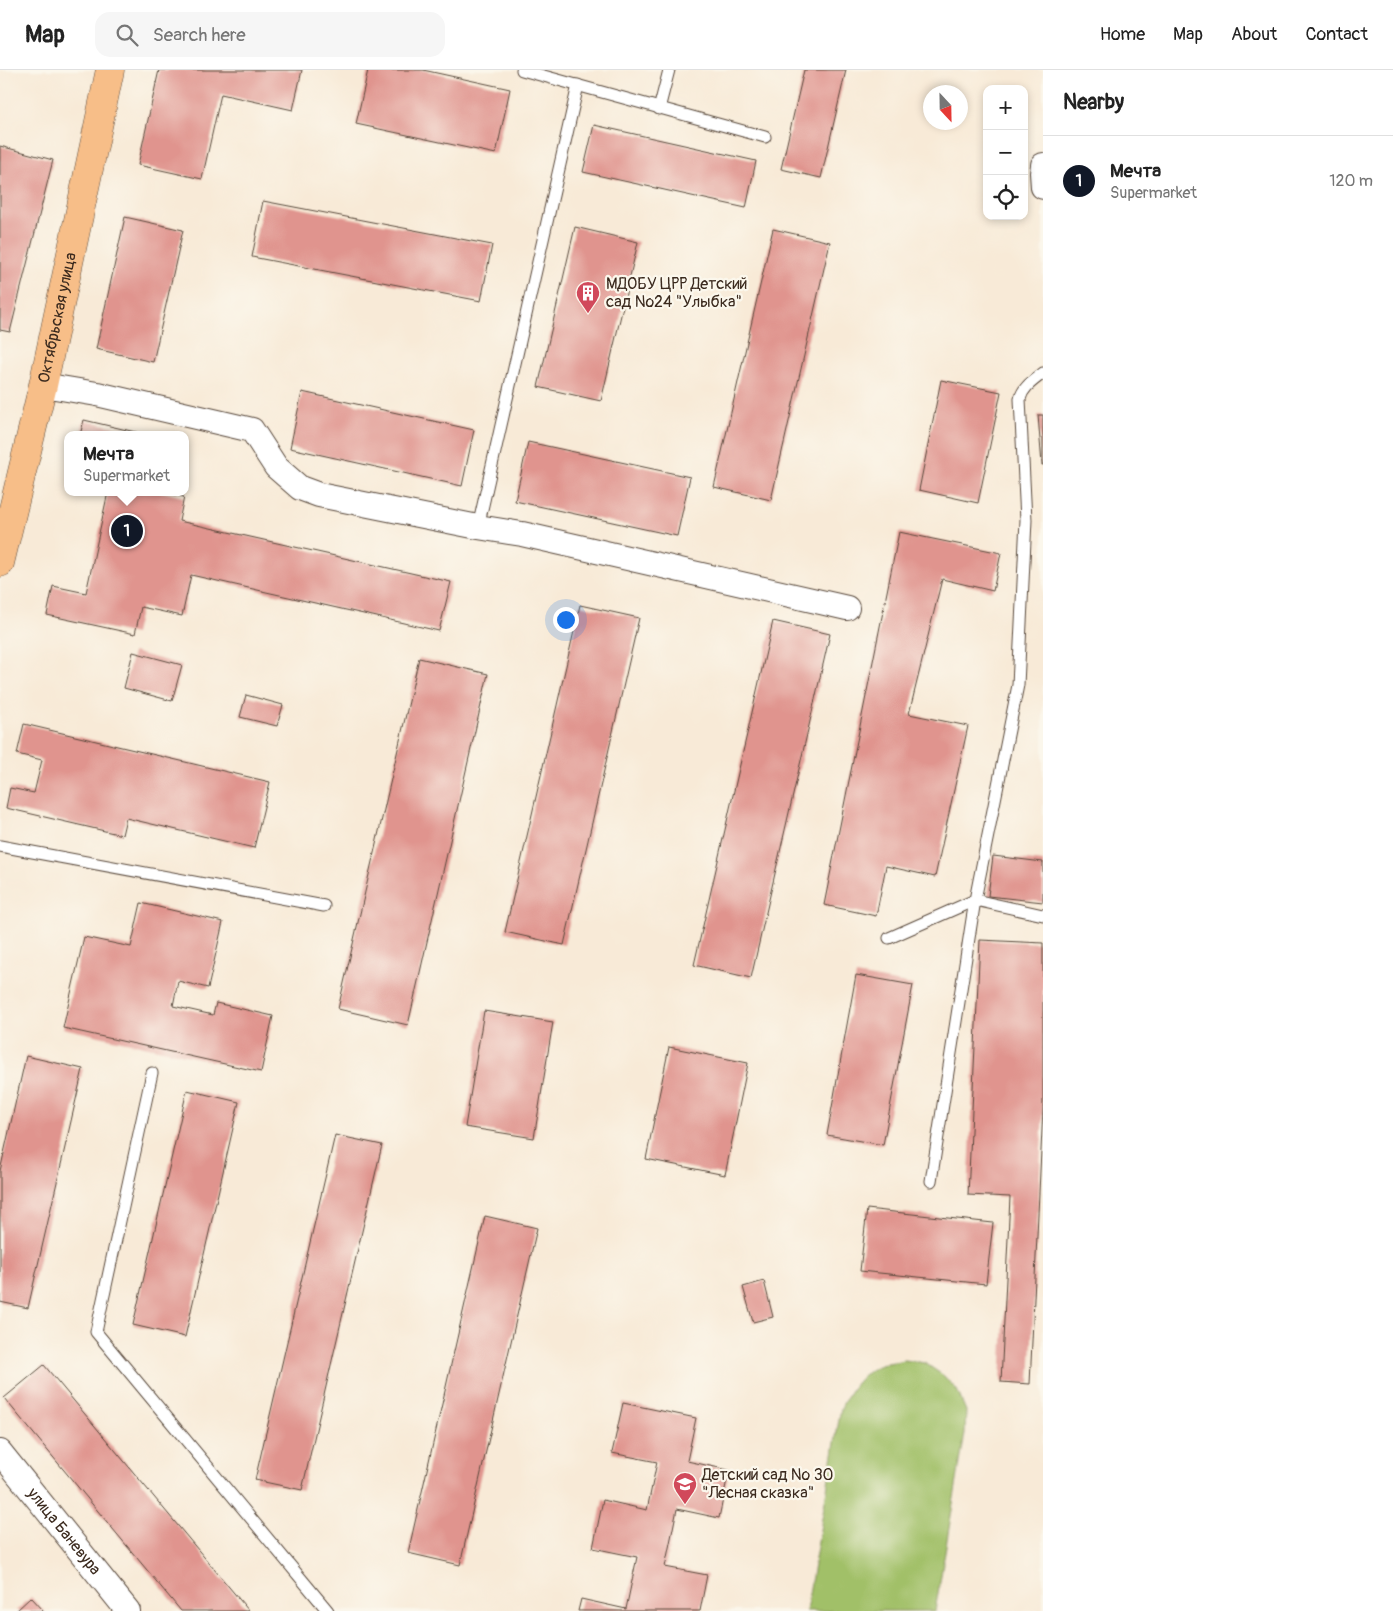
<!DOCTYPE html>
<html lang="en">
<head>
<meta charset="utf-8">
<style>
	:root { --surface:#fff; --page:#f6f6f6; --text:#222; --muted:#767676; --line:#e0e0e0; --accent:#111827 }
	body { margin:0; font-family:Pangolin,sans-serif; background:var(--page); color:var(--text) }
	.controls { position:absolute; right:15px; top:15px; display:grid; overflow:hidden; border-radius:10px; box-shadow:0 2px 8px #0003 }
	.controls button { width:45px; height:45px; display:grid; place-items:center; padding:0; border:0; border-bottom:1px solid var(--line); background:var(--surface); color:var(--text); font:25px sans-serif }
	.compass { position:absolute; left:923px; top:15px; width:45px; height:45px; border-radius:50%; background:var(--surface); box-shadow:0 2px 8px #0003; rotate:158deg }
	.you { position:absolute; left:565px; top:549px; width:18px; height:18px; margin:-12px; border:4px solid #fff; border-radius:50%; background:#1a73e8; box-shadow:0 0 0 8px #1a73e833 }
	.badge { display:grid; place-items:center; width:32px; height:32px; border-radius:50%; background:var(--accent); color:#fff; font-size:16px; font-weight:700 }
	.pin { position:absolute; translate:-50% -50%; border:2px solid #fff; box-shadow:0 1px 5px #0006 }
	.popup { position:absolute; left:64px; top:361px; width:125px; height:65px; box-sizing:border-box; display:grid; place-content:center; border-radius:10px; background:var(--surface); filter:drop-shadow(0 1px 4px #0005); font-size:16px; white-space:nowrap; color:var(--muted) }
	.popup b { font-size:19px; color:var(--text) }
	.popup::after { content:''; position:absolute; left:50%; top:100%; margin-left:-10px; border:10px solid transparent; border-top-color:var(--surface) }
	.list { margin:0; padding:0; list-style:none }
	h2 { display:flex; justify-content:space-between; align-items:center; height:65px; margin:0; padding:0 20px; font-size:21px }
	h2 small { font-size:16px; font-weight:400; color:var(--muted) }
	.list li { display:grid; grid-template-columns:32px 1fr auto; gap:15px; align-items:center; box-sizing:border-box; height:90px; padding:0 20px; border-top:1px solid var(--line) }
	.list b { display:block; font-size:19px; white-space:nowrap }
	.list p { margin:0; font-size:16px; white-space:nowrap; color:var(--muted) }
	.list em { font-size:16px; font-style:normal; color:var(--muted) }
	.icon { flex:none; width:28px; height:28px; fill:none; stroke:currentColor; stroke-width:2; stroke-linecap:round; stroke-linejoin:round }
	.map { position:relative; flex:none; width:1043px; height:1541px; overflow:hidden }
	header { display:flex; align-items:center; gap:30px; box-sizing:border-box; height:70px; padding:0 25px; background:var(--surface); border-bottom:1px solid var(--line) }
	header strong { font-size:24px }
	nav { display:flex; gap:28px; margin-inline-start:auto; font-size:18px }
	.search { width:350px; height:45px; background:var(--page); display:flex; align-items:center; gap:12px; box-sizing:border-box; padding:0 18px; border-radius:15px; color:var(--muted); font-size:19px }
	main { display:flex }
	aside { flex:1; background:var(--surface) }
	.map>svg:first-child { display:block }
	.green { fill:#a1c068; stroke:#6e7543 }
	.building { fill:#e0948e }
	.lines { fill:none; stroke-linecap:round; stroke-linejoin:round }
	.lane-casing { stroke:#57473a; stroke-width:13 }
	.street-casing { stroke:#57473a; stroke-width:26 }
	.primary-casing { stroke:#57473a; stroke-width:29 }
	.lane { stroke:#fff; stroke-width:11 }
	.street { stroke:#fff; stroke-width:24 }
	.primary { stroke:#f7be88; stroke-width:28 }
	.labels { text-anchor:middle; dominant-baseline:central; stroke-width:4.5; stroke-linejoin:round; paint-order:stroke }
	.poi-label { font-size:16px; fill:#3b2a1e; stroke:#fbf7ec; text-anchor:start }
	.street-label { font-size:16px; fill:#3b2a1e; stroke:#fbf7ec }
</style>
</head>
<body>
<header>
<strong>Map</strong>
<div class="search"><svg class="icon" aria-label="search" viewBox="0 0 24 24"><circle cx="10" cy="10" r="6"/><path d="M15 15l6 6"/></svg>Search here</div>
<nav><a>Home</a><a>Map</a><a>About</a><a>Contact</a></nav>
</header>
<main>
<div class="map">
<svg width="1043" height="1541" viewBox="0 0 1043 1541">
	<rect width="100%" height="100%" fill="#fbf7ec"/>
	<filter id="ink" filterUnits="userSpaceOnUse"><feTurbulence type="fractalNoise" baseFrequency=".02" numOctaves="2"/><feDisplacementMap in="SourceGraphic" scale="10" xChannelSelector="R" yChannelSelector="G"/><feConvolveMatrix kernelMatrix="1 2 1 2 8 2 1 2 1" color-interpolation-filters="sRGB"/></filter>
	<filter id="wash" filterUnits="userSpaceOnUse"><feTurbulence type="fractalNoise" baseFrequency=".0096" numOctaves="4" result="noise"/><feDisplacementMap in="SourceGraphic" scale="20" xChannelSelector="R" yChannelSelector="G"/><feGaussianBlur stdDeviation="1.12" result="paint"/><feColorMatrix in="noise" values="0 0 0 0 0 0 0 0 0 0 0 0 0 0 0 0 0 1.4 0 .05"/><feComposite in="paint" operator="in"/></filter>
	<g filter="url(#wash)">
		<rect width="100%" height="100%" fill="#f8ead7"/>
		<!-- green -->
		<path class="green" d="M905,1290L925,1293L944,1306L957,1320L966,1341L965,1363L935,1541H806L841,1338C849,1321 862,1301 881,1295C888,1292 897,1292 905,1290Z"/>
		<g id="blocks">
			<!-- building -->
			<g class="building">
				<polygon points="159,0 302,0 293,40 221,24 202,109 138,95"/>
				<polygon points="368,0 423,0 510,19 496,84 356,54"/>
				<polygon points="804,0 846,0 821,108 781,99"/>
				<polygon points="594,55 756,91 746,138 583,102"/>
				<polygon points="0,76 53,90 10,262 0,260"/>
				<polygon points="263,131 492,175 481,231 252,187"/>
				<polygon points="125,147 183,160 153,292 96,279"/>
				<polygon points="575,157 638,172 601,331 538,317"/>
				<polygon points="773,159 830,172 771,430 714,417"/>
				<polygon points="941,310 1001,322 978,433 919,420"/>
				<polygon points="302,322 474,360 462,416 290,378"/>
				<polygon points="1038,345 1043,345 1043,395 1042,395"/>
				<polygon points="84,350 144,364 144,365 80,365"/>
				<polygon points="528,372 690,407 677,466 515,431"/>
				<polygon points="108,422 163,422 184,427 179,451 451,512 439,561 191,505 182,546 141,537 135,564 47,545 53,516 86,523"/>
				<polygon points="899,462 1001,483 993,521 942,509 909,644 968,656 935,807 886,796 876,846 824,835"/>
				<polygon points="580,535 639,548 564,875 505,862"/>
				<polygon points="773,551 830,564 751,908 694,895"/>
				<polygon points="133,582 182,595 172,631 124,618"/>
				<polygon points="419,588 488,604 408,955 338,939"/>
				<polygon points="246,625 283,635 277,656 240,647"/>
				<polygon points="24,654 270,712 254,778 126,748 122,765 6,738 10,718 34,723 42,690 17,684"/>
				<polygon points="993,786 1043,792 1043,832 988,826"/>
				<polygon points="141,833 223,852 208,918 178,911 173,936 213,945 216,933 273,946 261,1002 63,958 84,867 131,877"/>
				<polygon points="980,870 1043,873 1043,1038 1030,1314 1001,1312 1010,1127 968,1125"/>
				<polygon points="856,905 913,915 883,1075 827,1065"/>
				<polygon points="484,941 553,952 534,1068 465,1057"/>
				<polygon points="669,977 748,993 725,1105 646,1089"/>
				<polygon points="26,986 83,999 28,1238 0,1232 0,1101"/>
				<polygon points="187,1020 239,1032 185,1267 133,1255"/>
				<polygon points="335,1065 382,1075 302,1420 255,1410"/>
				<polygon points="867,1139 993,1153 986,1214 860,1201"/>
				<polygon points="485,1146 537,1158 460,1495 408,1483"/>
				<polygon points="764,1211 773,1247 753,1252 743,1217"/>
				<polygon points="44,1295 249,1541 181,1541 4,1328"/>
				<polygon points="623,1333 696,1348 687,1391 729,1400 719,1448 677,1439 665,1497 707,1505 700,1541 578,1541 581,1529 626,1539 637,1487 593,1478 603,1430 647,1440 657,1392 612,1383"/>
				<polygon points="31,1527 44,1541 16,1541"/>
			</g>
		</g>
	</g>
	<g filter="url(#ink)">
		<use href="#blocks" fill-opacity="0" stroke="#57473a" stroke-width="1"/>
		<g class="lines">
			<!-- lane casing -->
			<g class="lane-casing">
				<g id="lane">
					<polyline points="522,0 765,67"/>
					<polyline points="659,39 669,0"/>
					<polyline points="478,457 578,15"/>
					<polyline points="0,776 324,836"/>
					<polyline points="889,868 975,830 1043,845"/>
					<polyline points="152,1003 96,1262 328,1541"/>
					<path d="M931,1111L975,830L1018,615L1026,450L1020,329C1023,317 1033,311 1043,303"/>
				</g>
			</g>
			<!-- street casing -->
			<g class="street-casing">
				<g id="street">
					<polyline points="1043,95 1042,103 1043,117"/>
					<polyline points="43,315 97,324 252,360 276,397 300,418 319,425 478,457 522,464 847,538"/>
					<path id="s1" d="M0,1382L128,1541"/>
				</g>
			</g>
			<!-- primary casing -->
			<g class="primary-casing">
				<g id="primary">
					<path id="s2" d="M0,493L43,315L110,0"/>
				</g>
			</g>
			<!-- lane -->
			<use href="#lane" class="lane"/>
			<!-- street -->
			<use href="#street" class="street"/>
			<!-- primary -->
			<use href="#primary" class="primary"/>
		</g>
	</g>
	<!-- icons -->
	<defs>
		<g id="building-pin" transform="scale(1.25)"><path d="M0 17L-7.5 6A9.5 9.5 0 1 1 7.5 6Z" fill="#d1495b" stroke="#fbf7ec"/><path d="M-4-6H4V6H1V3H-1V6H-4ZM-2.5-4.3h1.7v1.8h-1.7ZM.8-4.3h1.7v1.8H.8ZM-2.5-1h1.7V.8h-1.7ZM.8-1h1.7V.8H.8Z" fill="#fff"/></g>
		<g id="school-pin" transform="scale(1.25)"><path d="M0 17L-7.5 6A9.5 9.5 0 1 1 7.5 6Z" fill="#d1495b" stroke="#fbf7ec"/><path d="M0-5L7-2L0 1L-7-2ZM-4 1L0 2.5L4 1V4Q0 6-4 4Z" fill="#fff"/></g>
	</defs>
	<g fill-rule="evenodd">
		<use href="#building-pin" x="588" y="223"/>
		<use href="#school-pin" x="685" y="1414"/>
	</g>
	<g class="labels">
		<!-- poi labels -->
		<g class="poi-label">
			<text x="606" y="214">МДОБУ ЦРР Детский<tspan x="606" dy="18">сад №24 "Улыбка"</tspan></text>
			<text x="702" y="1405">Детский сад № 30<tspan x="702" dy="18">"Лесная сказка"</tspan></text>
		</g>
		<!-- street labels -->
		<g class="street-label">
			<text stroke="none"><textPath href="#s2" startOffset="252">Октябрьская улица</textPath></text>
			<text stroke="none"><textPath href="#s1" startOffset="102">улица Баневура</textPath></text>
		</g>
	</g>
</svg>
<div class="controls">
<button>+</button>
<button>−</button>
<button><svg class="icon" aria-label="locate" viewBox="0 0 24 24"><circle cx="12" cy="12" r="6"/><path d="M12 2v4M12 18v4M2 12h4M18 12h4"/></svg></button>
</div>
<svg class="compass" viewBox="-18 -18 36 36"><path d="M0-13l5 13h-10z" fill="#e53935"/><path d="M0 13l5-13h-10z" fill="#767676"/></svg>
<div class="you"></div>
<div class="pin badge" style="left:127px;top:461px">1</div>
<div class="popup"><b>Мечта</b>Supermarket</div>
</div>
<aside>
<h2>Nearby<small></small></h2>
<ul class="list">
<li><span class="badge">1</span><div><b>Мечта</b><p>Supermarket</p></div><em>120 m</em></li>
</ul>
</aside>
</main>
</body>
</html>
